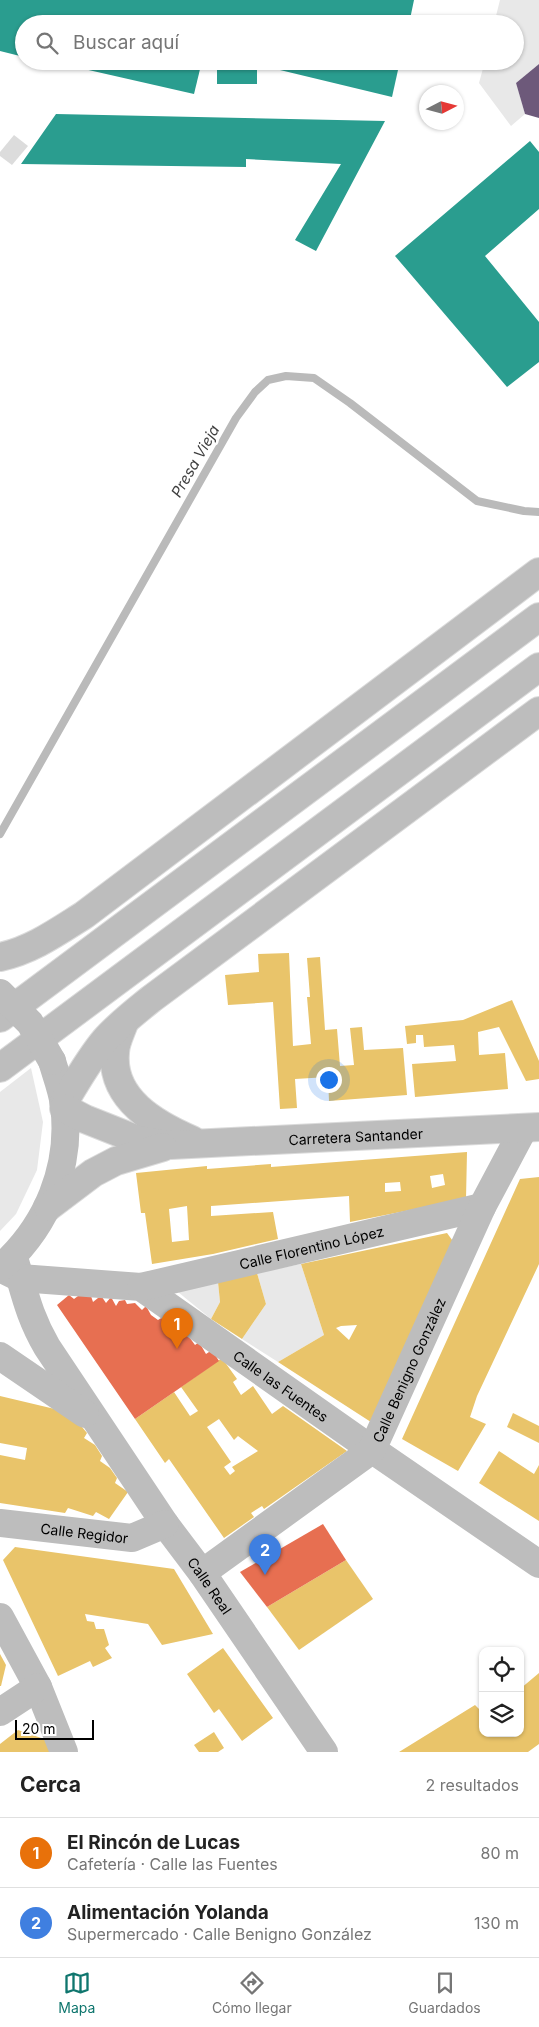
<!DOCTYPE html>
<html lang="es">
<head>
<meta charset="utf-8">
<style>
	:root { --surface:#fff; --page:#f6f6f6; --text:#222; --muted:#767676; --line:#e0e0e0; --accent:#0f766e }
	body { margin:0; font-family:Inter,sans-serif; background:var(--page); color:var(--text) }
	.controls { position:absolute; right:15px; bottom:15px; display:grid; overflow:hidden; border-radius:10px; box-shadow:0 1px 4px #0004 }
	.controls button { width:45px; height:45px; display:grid; place-items:center; padding:0; border:0; border-bottom:1px solid var(--line); background:var(--surface); color:var(--text); font:25px sans-serif }
	.compass { position:absolute; left:419px; top:85px; width:45px; height:45px; border-radius:50%; background:var(--surface); box-shadow:0 1px 4px #0004; rotate:84deg }
	.scale { position:absolute; left:15px; bottom:12px; width:79px; box-sizing:border-box; padding-left:5px; border:2px solid #000; border-top:0; font-size:14px; line-height:18px; white-space:nowrap; color:#000; -webkit-text-stroke:4px #fff; paint-order:stroke }
	.you { position:absolute; left:328px; top:1079px; width:18px; height:18px; margin:-12px; border:4px solid #fff; border-radius:50%; background:#1a73e8; box-shadow:0 0 0 8px #1a73e833 }
	.badge { display:grid; place-items:center; width:32px; height:32px; border-radius:50%; background:var(--accent); color:#fff; font-size:16px; font-weight:700 }
	.pin { position:absolute; translate:-50% -41px; filter:drop-shadow(0 1px 2px #0008) }
	.pin::after { content:''; position:absolute; top:26px; width:18px; height:15px; background:inherit; clip-path:polygon(0 0,100% 0,50% 100%) }
	.list { margin:0; padding:0; list-style:none }
	h2 { display:flex; justify-content:space-between; align-items:center; height:65px; margin:0; padding:0 20px; font-size:21px }
	h2 small { font-size:16px; font-weight:400; color:var(--muted) }
	.list li { display:grid; grid-template-columns:32px 1fr auto; gap:15px; align-items:center; box-sizing:border-box; height:70px; padding:0 20px; border-top:1px solid var(--line) }
	.list b { display:block; font-size:19px; white-space:nowrap }
	.list p { margin:0; font-size:16px; white-space:nowrap; color:var(--muted) }
	.list em { font-size:16px; font-style:normal; color:var(--muted) }
	.icon { flex:none; width:28px; height:28px; fill:none; stroke:currentColor; stroke-width:2; stroke-linecap:round; stroke-linejoin:round }
	.map { position:relative; flex:none; width:539px; height:1752px; overflow:hidden }
	.search { position:absolute; background:var(--surface); box-shadow:0 1px 4px #0004; left:15px; right:15px; top:15px; height:55px; display:flex; align-items:center; gap:12px; box-sizing:border-box; padding:0 18px; border-radius:28px; color:var(--muted); font-size:19px }
	.sheet { height:205px; background:var(--surface) }
	nav { display:flex; justify-content:space-around; align-items:center; box-sizing:border-box; height:70px; border-top:1px solid var(--line); background:var(--surface); font-size:14px; color:var(--muted) }
	nav a { display:grid; justify-items:center; gap:2px }
	nav .on { color:var(--accent) }
	.map>svg:first-child { display:block }
	.green { fill:#e8e8e8 }
	.homes { fill:#e9c46a; fill-rule:evenodd }
	.shops { fill:#e76f51 }
	.offices { fill:#6d597a }
	.schools { fill:#2a9d8f }
	.lines { fill:none; stroke-linecap:round; stroke-linejoin:round }
	.stream { stroke:#bababa; stroke-width:8 }
	.building { fill:#dcdcdc }
	.highway-casing { stroke:#dbdbdb; stroke-width:30 }
	.minor { stroke:#bdbdbd; stroke-width:28 }
	.highway { stroke:#bdbdbd; stroke-width:28 }
	.minor-bridge { stroke:#bdbdbd; stroke-width:28 }
	.labels { text-anchor:middle; dominant-baseline:central; stroke-width:5; stroke-linejoin:round; paint-order:stroke }
	.street-label { font-size:14px; fill:#000; stroke:#fff }
	.water-label { font-size:15px; font-style:italic; fill:#3e3e3e; stroke:#fff }
</style>
</head>
<body>
<div class="map">
<svg width="539" height="1752" viewBox="0 0 539 1752">
	<rect width="100%" height="100%" fill="#fff"/>
	<!-- green -->
	<g class="green">
		<polygon points="500,0 539,0 539,64 516,83 525,114 511,126 479,83 485,61 515,61 515,24 494,24"/>
		<polygon points="31,1068 43,1122 37,1170 16,1214 0,1231 0,1092"/>
		<polygon points="301,1264 324,1335 278,1362 242,1339 266,1304 257,1273"/>
		<polygon points="218,1282 220,1302 211,1319 178,1292"/>
	</g>
	<!-- homes -->
	<g class="homes">
		<polygon points="289,953 293,1046 311,1044 307,997 310,997 307,958 320,957 325,1030 337,1029 340,1066 354,1065 350,1028 362,1027 364,1050 403,1048 407,1095 329,1101 328,1077 295,1079 297,1108 280,1109 273,1002 228,1005 225,975 259,972 258,954"/>
		<polygon points="512,1000 539,1061 539,1079 526,1081 499,1027 478,1032 479,1055 505,1053 508,1089 415,1097 412,1064 456,1061 454,1045 424,1047 423,1035 416,1035 416,1043 407,1044 405,1026 463,1020"/>
		<path d="M467,1152L466,1199L350,1222L349,1196L211,1206V1216L273,1212L278,1239L213,1254L152,1264L145,1213H141L136,1173L207,1166V1169L271,1164V1167ZM443,1174L445,1185L432,1188L430,1176ZM400,1182L401,1191L385,1192V1183ZM187,1206L189,1240L172,1242L169,1209Z"/>
		<polygon points="539,1177 539,1264 477,1396 470,1417 486,1424 458,1471 402,1439 520,1179"/>
		<path d="M447,1233L455,1244L374,1424L278,1362L324,1335L301,1264ZM357,1325L349,1340L336,1328L341,1326Z"/>
		<polygon points="257,1273 266,1304 242,1339 211,1319 220,1302 218,1282"/>
		<path d="M222,1358L237,1379L233,1382L241,1395L253,1386L272,1414L283,1406L347,1451L264,1509L262,1506L251,1513L254,1517L224,1538L169,1459L165,1463L135,1419L174,1392L190,1416L198,1411L181,1387ZM219,1419L234,1440L238,1436L258,1451L232,1467L235,1471L230,1475L224,1467L231,1462L207,1427Z"/>
		<polygon points="0,1396 59,1410 77,1421 87,1433 84,1438 95,1445 102,1456 100,1461 110,1468 117,1478 115,1483 128,1492 109,1519 96,1512 93,1516 68,1508 65,1513 0,1503 0,1455 25,1460 27,1448 0,1443"/>
		<polygon points="513,1413 539,1426 539,1443 507,1427"/>
		<polygon points="499,1451 534,1474 539,1465 539,1521 479,1483"/>
		<polygon points="15,1547 174,1569 213,1634 162,1645 148,1624 85,1614 87,1621 94,1622 96,1629 104,1629 109,1645 105,1648 112,1658 93,1667 90,1661 58,1676 3,1560"/>
		<polygon points="346,1560 373,1599 299,1650 267,1607"/>
		<polygon points="223,1648 273,1718 242,1741 219,1709 214,1713 187,1674"/>
		<polygon points="0,1654 6,1665 1,1686 0,1686"/>
		<polygon points="539,1673 539,1744 528,1752 399,1752 475,1705 483,1713 483,1733 520,1733 520,1689"/>
		<polygon points="18,1730 47,1740 52,1752 0,1752 0,1744"/>
		<polygon points="214,1732 224,1748 218,1752 199,1752 194,1745"/>
	</g>
	<!-- shops -->
	<g class="shops">
		<polygon points="69,1295 74,1299 78,1296 91,1296 93,1302 98,1298 102,1297 106,1303 111,1297 116,1306 119,1301 125,1300 127,1304 135,1303 142,1310 146,1306 151,1315 158,1320 163,1317 170,1328 175,1326 182,1337 187,1334 195,1345 199,1342 206,1354 212,1350 219,1361 135,1419 57,1305"/>
		<polygon points="323,1524 346,1560 267,1607 240,1572"/>
	</g>
	<!-- offices -->
	<polygon class="offices" points="539,64 539,118 525,114 516,83"/>
	<!-- schools -->
	<g class="schools">
		<polygon points="0,0 414,0 409,24 24,24 24,57 0,51"/>
		<polygon points="49,61 202,61 194,94"/>
		<polygon points="243,61 400,61 392,97"/>
		<rect x="217" y="69" width="40" height="15"/>
		<polygon points="56,114 385,121 316,251 295,240 341,164 246,159 246,167 21,164"/>
		<polygon points="530,141 539,152 539,209 485,256 539,322 539,362 507,387 395,256"/>
	</g>
	<g class="lines">
		<!-- stream -->
		<polyline class="stream" points="0,834 236,418 255,392 268,380 286,376 314,378 350,403 477,501 524,511 539,512"/>
	</g>
	<!-- building -->
	<polygon class="building" points="14,135 28,146 12,165 0,156 0,152"/>
	<g class="lines">
		<!-- highway casing -->
		<g class="highway-casing">
			<g id="highway">
				<path d="M0,957C32,950 57,932 84,915L539,572"/>
				<polyline points="0,1018 539,617"/>
				<path d="M124,1023C121,1032 115,1043 115,1053C111,1099 155,1124 192,1140"/>
				<polyline points="0,1068 539,667"/>
				<path d="M64,1102C77,1081 89,1059 105,1040C118,1025 135,1012 151,999L539,711"/>
				<path id="s6" d="M64,1108L85,1119L138,1140L171,1145L539,1127"/>
				<polyline points="48,1207 93,1173 116,1161 163,1147"/>
			</g>
		</g>
		<!-- minor -->
		<g class="minor">
			<path id="s1" d="M15,1261C25,1294 29,1316 47,1347L165,1524L202,1573L324,1752"/>
			<path id="s2" d="M0,1268L20,1278L141,1287L364,1444L539,1564"/>
			<path d="M0,1268C47,1227 72,1167 64,1105C62,1090 56,1075 52,1061"/>
			<path id="s3" d="M141,1287L482,1207"/>
			<polyline points="0,1356 85,1414"/>
			<path id="s4" d="M0,1523L132,1538L165,1524"/>
			<path id="s5" d="M202,1573L372,1450L482,1207L524,1128"/>
			<polyline points="0,1617 38,1687 64,1752"/>
			<polyline points="0,1712 38,1687"/>
		</g>
		<!-- highway -->
		<use href="#highway" class="highway"/>
		<!-- minor-bridge -->
		<polyline class="minor-bridge" points="0,993 30,1023 52,1061"/>
	</g>
	<g class="labels">
		<!-- street labels -->
		<g class="street-label">
			<text stroke="none"><textPath href="#s6" startOffset="299">Carretera Santander</textPath></text>
			<text stroke="none"><textPath href="#s3" startOffset="175">Calle Florentino López</textPath></text>
			<text stroke="none"><textPath href="#s5" startOffset="298">Calle Benigno González</textPath></text>
			<text stroke="none"><textPath href="#s2" startOffset="315">Calle las Fuentes</textPath></text>
			<text stroke="none"><textPath href="#s4" startOffset="85">Calle Regidor</textPath></text>
			<text stroke="none"><textPath href="#s1" startOffset="381">Calle Real</textPath></text>
		</g>
		<!-- water labels -->
		<g class="water-label">
			<text transform="translate(195 461) rotate(-60)">Presa Vieja</text>
		</g>
	</g>
</svg>
<div class="controls">
<button><svg class="icon" aria-label="locate" viewBox="0 0 24 24"><circle cx="12" cy="12" r="6"/><path d="M12 2v4M12 18v4M2 12h4M18 12h4"/></svg></button>
<button><svg class="icon" aria-label="layers" viewBox="0 0 24 24"><path d="M12 4l9 5-9 5-9-5zM3 14l9 5 9-5"/></svg></button>
</div>
<svg class="compass" viewBox="-18 -18 36 36"><path d="M0-13l5 13h-10z" fill="#e53935"/><path d="M0 13l5-13h-10z" fill="#767676"/></svg>
<div class="scale">20 m</div>
<div class="you"></div>
<div class="pin badge" style="left:177px;top:1349px;background:#e8710a">1</div>
<div class="pin badge" style="left:265px;top:1575px;background:#3f7fe0">2</div>
<div class="search"><svg class="icon" aria-label="search" viewBox="0 0 24 24"><circle cx="10" cy="10" r="6"/><path d="M15 15l6 6"/></svg>Buscar aquí</div>
</div>
<section class="sheet">
<h2>Cerca<small>2 resultados</small></h2>
<ul class="list">
<li><span class="badge" style="background:#e8710a">1</span><div><b>El Rincón de Lucas</b><p>Cafetería · Calle las Fuentes</p></div><em>80 m</em></li>
<li><span class="badge" style="background:#3f7fe0">2</span><div><b>Alimentación Yolanda</b><p>Supermercado · Calle Benigno González</p></div><em>130 m</em></li>
</ul>
</section>
<nav>
<a class="on"><svg class="icon" aria-label="map" viewBox="0 0 24 24"><path d="M3 6l6-2 6 2 6-2v14l-6 2-6-2-6 2zM9 4v14M15 6v14"/></svg>Mapa</a>
<a><svg class="icon" aria-label="directions" viewBox="0 0 24 24"><path d="M12 3l9 9-9 9-9-9zM9 14v-3h6M13 9l2 2-2 2"/></svg>Cómo llegar</a>
<a><svg class="icon" aria-label="saved" viewBox="0 0 24 24"><path d="M7 4h10v16l-5-4-5 4z"/></svg>Guardados</a>
</nav>
</body>
</html>
